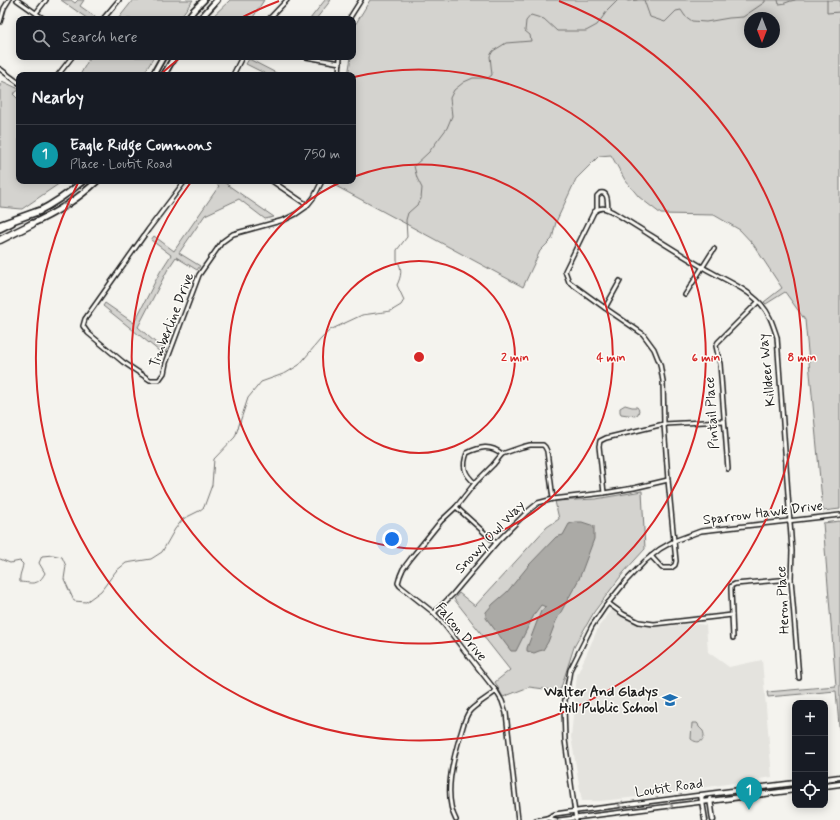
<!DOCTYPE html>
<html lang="en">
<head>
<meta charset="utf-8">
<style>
	:root { --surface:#171b24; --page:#20242c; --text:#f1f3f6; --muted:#9ea1a6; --line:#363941; --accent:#1f6fb2 }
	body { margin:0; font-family:Mynerve,sans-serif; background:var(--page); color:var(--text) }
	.controls { position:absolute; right:12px; bottom:12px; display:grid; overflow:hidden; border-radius:8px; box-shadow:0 2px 10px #0003 }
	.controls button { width:36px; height:36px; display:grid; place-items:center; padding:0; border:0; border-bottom:1px solid var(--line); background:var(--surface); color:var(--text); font:20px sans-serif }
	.compass { position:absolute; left:744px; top:12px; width:36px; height:36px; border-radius:50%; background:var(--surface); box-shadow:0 2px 10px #0003; rotate:180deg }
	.you { position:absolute; left:392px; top:539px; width:14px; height:14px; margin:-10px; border:3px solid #fff; border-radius:50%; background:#1a73e8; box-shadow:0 0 0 6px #1a73e833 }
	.badge { display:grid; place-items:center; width:26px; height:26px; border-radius:50%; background:var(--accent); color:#fff; font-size:13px; font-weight:700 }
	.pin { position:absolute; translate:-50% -33px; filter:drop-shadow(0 1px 2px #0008) }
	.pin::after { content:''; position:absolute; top:21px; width:14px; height:12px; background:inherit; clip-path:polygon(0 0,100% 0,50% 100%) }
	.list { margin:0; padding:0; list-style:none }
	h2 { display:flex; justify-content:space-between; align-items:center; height:52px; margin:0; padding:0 16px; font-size:17px }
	h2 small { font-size:13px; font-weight:400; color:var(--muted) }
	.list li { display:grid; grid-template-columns:26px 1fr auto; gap:12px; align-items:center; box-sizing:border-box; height:60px; padding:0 16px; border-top:1px solid var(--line) }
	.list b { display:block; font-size:15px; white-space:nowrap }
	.list p { margin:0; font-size:13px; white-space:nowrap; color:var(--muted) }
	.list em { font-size:13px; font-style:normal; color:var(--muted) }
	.icon { flex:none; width:22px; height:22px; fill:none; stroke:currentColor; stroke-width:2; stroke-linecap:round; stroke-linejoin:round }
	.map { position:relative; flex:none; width:840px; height:820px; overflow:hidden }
	.search { position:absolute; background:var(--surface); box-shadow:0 2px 10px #0003; left:16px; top:16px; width:340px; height:44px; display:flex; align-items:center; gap:10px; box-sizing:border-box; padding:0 14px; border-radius:8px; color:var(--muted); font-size:15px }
	.panel { position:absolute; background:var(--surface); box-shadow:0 2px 10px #0003; left:16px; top:72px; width:340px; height:112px; border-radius:8px }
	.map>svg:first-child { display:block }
	.built { fill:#e4e3de }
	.green { fill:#d4d3cf; stroke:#787876; fill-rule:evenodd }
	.water { fill:#abaaa6; stroke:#72716f }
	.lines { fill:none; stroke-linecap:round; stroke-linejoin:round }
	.stream { stroke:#72716f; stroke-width:1 }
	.minor-casing { stroke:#1c1c1c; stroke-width:6 }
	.tertiary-casing { stroke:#1c1c1c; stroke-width:7 }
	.secondary-casing { stroke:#1c1c1c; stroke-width:8 }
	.motorway-casing { stroke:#1c1c1c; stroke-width:9 }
	.minor { stroke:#fdfcf7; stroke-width:3 }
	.tertiary { stroke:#fdfcf7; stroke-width:4 }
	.secondary { stroke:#fdfcf7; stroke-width:4.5 }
	.motorway { stroke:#fdfcf7; stroke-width:6 }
	.oneway { stroke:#989794 }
	.ring { fill:none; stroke:#d62828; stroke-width:2 }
	.labels { text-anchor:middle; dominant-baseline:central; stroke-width:3; stroke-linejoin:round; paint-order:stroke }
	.street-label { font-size:14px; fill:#1c1c1c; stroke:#fdfcf7 }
	.poi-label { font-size:14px; font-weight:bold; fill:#1c1c1c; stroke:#fdfcf7; text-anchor:end }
	.centre { fill:#d62828; stroke:#fdfcf7; stroke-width:2 }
	.ring-label { font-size:12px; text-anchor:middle; font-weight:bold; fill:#d62828; stroke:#fdfcf7; stroke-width:3; stroke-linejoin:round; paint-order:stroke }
</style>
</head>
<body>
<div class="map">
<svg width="840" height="820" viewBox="0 0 840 820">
	<rect width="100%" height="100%" fill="#f4f3ee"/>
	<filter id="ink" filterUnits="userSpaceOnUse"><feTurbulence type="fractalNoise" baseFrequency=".025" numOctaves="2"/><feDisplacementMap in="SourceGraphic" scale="8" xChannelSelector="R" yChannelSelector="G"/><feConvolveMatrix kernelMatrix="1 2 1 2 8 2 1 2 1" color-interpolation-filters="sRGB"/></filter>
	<g filter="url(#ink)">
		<!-- built -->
		<polygon class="built" points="612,610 655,627 698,624 706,625 708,652 729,667 762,660 772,777 656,795 601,801 582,801 571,737 577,675 599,626"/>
		<!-- green -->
		<g class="green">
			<polygon points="61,0 71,0 75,3 78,0 84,0 80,6 97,18 88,19"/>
			<polygon points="133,0 193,0 179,19 118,19"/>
			<polygon points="230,0 264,0 252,19 210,19"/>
			<polygon points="325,0 331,0 316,19 310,19"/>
			<path d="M370,0H840V509L823,511L805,320L785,292L766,304L764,302L782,288L753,244L740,230L714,215L661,214L639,197L625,180L611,155L599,156L576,179L556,222L552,239L540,251L523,287L334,185V181H353V75H348L351,57H353V40L355,25ZM750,18H774V42H750Z"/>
			<polygon points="90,57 154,57 143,75 80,75"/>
			<polygon points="249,59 280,75 268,75 246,64"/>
			<polygon points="2,81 19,89 19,90 13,94 19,100 19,181 63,181 22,209 0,207 0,86"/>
			<polygon points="213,181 222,181 274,217 265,219 239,199 205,215 179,253 200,266 197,270 176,257 168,269 138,327 156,343 167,349 164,355 103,306 105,303 134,323 160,272 171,255 151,240 154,236 174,251 219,186"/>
			<polygon points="625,405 632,407 637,407 639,410 638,414 635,416 621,414 620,412 620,408"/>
			<polygon points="642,491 645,549 624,572 594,612 574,647 560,691 529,687 503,697 495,682 510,670 454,599 459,593 475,606 547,527 559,519 555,501 596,499"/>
			<polygon points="840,521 840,737 836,691 768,697 767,692 836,686 823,523"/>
			<path d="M692,723H697L698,724L699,727L703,731C707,741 698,745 691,739Z"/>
		</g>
		<!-- water -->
		<polygon class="water" points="576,522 582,522 594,526 594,539 579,579 556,621 548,642 543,650 539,651 534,653 527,651 527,648 541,611 546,607 541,605 535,613 516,651 511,651 486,618 486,612 493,604 507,592 529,565 556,537 563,535 569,524"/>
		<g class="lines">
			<!-- stream -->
			<g class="stream">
				<polyline points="626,0 628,1 637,0"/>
				<polyline points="644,0 650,17 665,22 676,11 681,10 685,16 692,21 706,22 729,18 743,17 765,2 765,0"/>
				<path d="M778,0L779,4C786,4 788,1 795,0"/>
				<polyline points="827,0 827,13 840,12"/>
				<path d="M0,559L10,563L20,561L23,564C22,572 19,574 20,582C33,583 38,586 45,573L39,563L42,556L53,555L62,557L66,566L64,579L74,601L86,602L101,591L116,571L126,563L151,559L162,552L175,529L183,519L199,511L204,507L212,485L214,459L235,437L248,398L261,382L286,373L299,365L320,340L330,330L362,315L391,311L401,305L404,300L397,285C401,277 403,268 397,261V250L407,237L406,220L408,213L417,205L421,199L422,188L417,178L414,166L429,152L447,128L452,116L450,98L454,90L464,82L473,78H488L492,75L490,56L493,51L506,43L531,41L530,35L525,31L526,21L531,15L544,19L557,31H586L597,25L607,11L618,0"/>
			</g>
			<!-- minor casing -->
			<g class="minor-casing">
				<g id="minor">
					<polyline points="17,0 44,19"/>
					<polyline points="36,13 46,0"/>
					<polyline points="103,19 119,0"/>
					<polyline points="269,19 287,0"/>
					<polyline points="349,19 361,0"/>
					<polyline points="0,22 4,8 9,0"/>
					<polyline points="306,57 340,63"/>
					<polyline points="0,69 19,83"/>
					<polyline points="58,75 72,57"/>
					<polyline points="233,75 242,57"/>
					<polyline points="339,75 340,57"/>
					<polyline points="185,181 148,230 85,319 83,326 88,333 123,362 150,380 159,380 164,373 166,363 199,275 222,242 233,234 284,220 296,214 306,207 314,197 322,181"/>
					<polyline points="272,181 307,205"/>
					<path d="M597,209V196L600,193C609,191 607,203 608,209"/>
					<polyline points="685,295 714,249"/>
					<polyline points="605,308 620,281"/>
					<polyline points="728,469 720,364 716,346 718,342 758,302"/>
					<path d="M475,483C464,474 462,466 467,453C480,447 490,444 502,454"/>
					<polyline points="604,493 599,446 600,441 606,438 664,424 724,421"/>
					<polyline points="456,507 496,543"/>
					<path d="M651,556L662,568H671L675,565L676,561L674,541L668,480L664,424L663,381L660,364L654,349L643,334L605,308L569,282L565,271L594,212C601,206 605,208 613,212C643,230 673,250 704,268C723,279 746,288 761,304C770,314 773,325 777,337L792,551L791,579L799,678"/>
					<polyline points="608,603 623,614 639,622 654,624 732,615"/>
					<polyline points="434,613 453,594 496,543 527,512 538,503 553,499 604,493 634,488 668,480"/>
					<polyline points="733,638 731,590 731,586 735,584 791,579"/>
					<polyline points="547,818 555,814 569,812 701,795"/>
					<path d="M456,820C443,796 453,760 460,736C463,728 464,719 469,712C473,706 489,697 496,691"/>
					<polyline points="518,820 506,713 502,701 496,691 443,623 434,613 400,586 398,583 400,576 403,569 412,557 441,521 456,507 475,483 493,465 502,454 522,447 530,445 543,445 545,447 547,451 553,499"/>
					<polyline points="536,820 547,818 556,820"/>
					<polyline points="559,820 702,802"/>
					<polyline points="576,820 565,740 564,706 570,670 592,626 605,607 626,581 645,561 660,549 674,541 701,531 840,515"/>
				</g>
			</g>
			<!-- tertiary casing -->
			<g class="tertiary-casing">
				<g id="tertiary">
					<polyline points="825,779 840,777"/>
					<polyline points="825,786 840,784"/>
					<polyline points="710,799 713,820"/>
					<polyline points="702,802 795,790"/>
					<polyline points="705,820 701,795 795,783"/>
				</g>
			</g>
			<!-- secondary casing -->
			<g class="secondary-casing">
				<g id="secondary">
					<polyline points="187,19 194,10 204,0"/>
					<polyline points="200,19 217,0"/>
					<polyline points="153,75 163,57"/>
					<polyline points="164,75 174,57"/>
					<path d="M37,212C53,204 69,193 83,181"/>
					<path d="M29,225C54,214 77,200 97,181"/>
					<polyline points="0,229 12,223"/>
				</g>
			</g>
			<!-- motorway casing -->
			<g class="motorway-casing">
				<g id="motorway">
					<polyline points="0,225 39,211"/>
					<polyline points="0,240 32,224"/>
				</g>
			</g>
			<!-- minor -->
			<use href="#minor" class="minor"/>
			<!-- tertiary -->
			<use href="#tertiary" class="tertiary"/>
			<!-- secondary -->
			<use href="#secondary" class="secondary"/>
			<!-- motorway -->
			<use href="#motorway" class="motorway"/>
		</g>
		<!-- one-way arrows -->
		<defs><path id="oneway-chevron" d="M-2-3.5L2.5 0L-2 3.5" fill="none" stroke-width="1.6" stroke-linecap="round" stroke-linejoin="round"/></defs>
		<g class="oneway">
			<use href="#oneway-chevron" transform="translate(66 206) rotate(-34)"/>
			<use href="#oneway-chevron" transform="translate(621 805) rotate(173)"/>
			<use href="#oneway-chevron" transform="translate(670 806) rotate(-7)"/>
		</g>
	</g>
	<!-- distance rings -->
	<g class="ring">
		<circle cx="419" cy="357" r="96"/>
		<path d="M353 177A192 192 0 1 1 341 182"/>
		<path d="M354 77A287 287 0 1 1 191 182"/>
		<path d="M160 75A383 383 0 0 1 181 57M239 19A383 383 0 0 1 279 1M559 1A383 383 0 1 1 78 183"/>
	</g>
	<!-- icons -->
	<defs>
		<g id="school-bare" transform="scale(1.2)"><path d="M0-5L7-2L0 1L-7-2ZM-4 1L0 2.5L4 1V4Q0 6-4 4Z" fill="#1f6fb2" stroke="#fdfcf7" stroke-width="2.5" paint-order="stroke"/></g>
	</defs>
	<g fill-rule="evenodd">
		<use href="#school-bare" x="670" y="700"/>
	</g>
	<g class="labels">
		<!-- street labels -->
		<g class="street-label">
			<text transform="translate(172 320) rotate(-69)">Timberline Drive</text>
			<text transform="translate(767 370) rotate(-96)">Killdeer Way</text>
			<text transform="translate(712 413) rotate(-94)">Pintail Place</text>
			<text transform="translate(763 513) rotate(-7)">Sparrow Hawk Drive</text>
			<text transform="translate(490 537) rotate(-47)">Snowy Owl Way</text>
			<text transform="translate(783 600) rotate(-93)">Heron Place</text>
			<text transform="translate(461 632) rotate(50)">Falcon Drive</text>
			<text transform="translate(669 788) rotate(-8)">Loutit Road</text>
		</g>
		<!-- poi labels -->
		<g class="poi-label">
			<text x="658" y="692">Walter And Gladys<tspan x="658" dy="16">Hill Public School</tspan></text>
		</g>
	</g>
	<circle cx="419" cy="357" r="6" class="centre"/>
	<g class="ring-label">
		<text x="515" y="361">2 min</text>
		<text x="611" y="361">4 min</text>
		<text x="706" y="361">6 min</text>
		<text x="802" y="361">8 min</text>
	</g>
</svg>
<div class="controls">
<button>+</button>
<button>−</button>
<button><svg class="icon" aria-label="locate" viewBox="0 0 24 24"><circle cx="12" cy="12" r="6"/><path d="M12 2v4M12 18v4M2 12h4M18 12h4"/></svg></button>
</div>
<svg class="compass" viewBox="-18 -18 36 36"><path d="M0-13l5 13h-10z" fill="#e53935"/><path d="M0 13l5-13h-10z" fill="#9ea1a6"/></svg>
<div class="you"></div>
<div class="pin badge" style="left:749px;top:810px;background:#0f9aa8">1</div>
<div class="search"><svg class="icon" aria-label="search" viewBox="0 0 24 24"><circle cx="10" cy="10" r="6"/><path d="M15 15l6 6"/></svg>Search here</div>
<section class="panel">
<h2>Nearby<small></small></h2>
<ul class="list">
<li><span class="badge" style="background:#0f9aa8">1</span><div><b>Eagle Ridge Commons</b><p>Place · Loutit Road</p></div><em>750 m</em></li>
</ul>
</section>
</div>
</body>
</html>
